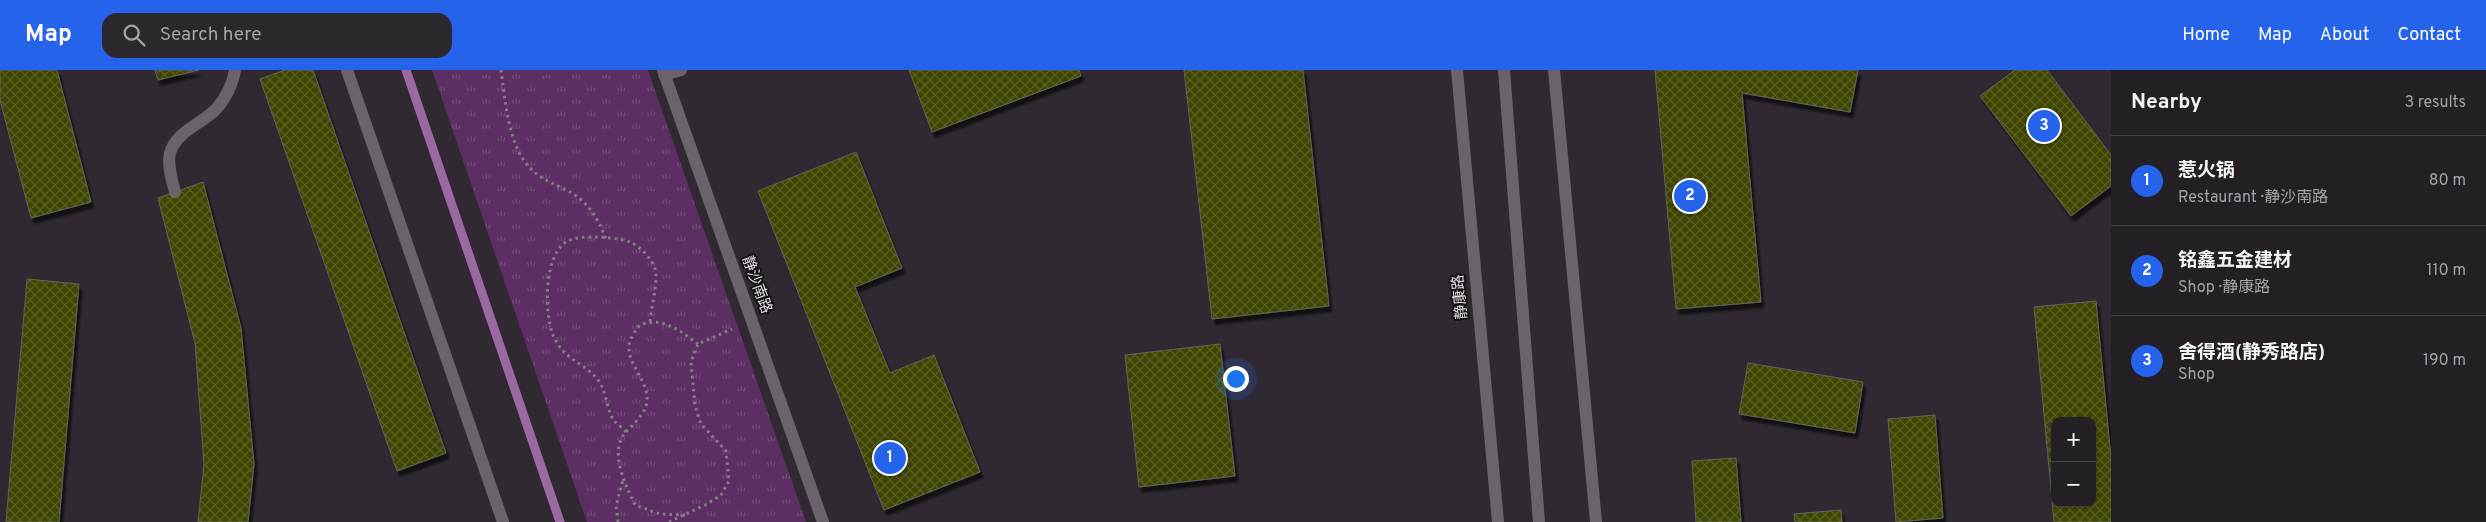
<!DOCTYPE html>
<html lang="en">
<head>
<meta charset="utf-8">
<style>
	:root { --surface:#241f25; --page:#2c272d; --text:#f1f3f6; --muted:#a3a2a7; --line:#413d42; --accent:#2563eb }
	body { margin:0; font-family:Overpass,"Noto Sans SC",sans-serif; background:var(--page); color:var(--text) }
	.controls { position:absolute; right:15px; bottom:15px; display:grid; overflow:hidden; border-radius:10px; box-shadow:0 1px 4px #0004 }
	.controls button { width:45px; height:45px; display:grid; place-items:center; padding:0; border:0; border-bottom:1px solid var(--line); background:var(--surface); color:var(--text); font:25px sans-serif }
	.you { position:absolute; left:1235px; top:308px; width:18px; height:18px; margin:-12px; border:4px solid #fff; border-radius:50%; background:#1a73e8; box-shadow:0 0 0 8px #1a73e833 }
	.badge { display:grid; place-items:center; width:32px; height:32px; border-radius:50%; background:var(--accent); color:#fff; font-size:16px; font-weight:700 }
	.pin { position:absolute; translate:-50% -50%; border:2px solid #fff; box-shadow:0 1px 5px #0006 }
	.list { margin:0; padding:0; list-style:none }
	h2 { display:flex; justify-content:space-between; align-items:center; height:65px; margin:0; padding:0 20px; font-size:21px }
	h2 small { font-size:16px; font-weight:400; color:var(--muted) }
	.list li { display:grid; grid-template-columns:32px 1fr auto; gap:15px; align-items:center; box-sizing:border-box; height:90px; padding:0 20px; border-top:1px solid var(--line) }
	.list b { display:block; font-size:19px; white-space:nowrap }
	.list p { margin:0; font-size:16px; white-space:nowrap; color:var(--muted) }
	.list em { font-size:16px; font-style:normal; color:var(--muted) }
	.icon { flex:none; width:28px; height:28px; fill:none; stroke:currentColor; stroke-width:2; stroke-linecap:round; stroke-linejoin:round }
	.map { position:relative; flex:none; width:2111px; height:452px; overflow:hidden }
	header { display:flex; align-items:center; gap:30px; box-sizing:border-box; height:70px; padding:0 25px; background:var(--accent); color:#fff }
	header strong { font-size:24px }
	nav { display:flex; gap:28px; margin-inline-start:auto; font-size:18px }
	.search { width:350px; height:45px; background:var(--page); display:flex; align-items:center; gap:12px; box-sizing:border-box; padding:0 18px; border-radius:15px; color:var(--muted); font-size:19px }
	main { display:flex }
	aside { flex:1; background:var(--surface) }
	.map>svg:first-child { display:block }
	.park { fill:url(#park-tufts) }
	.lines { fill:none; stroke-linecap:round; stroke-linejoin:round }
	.stream { stroke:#9b68a3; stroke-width:9 }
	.building { fill:url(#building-cross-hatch); stroke:#626459; fill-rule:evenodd; filter:url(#shadow) }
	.path { stroke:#857f85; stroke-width:3; stroke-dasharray:2.5 4; stroke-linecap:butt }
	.lane { stroke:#6b636c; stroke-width:12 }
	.street { stroke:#6b636c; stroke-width:12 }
	.secondary { stroke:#6b636c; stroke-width:12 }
	.labels { text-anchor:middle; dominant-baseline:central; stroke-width:4; stroke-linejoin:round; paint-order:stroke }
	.street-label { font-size:15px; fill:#e2dde2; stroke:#161317 }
</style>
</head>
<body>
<header>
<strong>Map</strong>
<div class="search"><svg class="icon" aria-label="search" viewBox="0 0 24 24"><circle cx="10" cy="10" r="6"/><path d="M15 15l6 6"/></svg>Search here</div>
<nav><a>Home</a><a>Map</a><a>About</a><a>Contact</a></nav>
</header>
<main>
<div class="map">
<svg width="2111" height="452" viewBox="0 0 2111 452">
	<defs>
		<pattern id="park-tufts" width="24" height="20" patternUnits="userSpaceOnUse" patternTransform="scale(1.25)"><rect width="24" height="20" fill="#5c2e63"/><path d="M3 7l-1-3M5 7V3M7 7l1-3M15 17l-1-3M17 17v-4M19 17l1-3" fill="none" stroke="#734c79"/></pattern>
		<pattern id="building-cross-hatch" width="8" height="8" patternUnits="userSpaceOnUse" patternTransform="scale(1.25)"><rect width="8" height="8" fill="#3f4501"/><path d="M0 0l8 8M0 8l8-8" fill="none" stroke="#5a5f26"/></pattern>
		<filter id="shadow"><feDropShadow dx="3" dy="5.5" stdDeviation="1" flood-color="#0009"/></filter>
	</defs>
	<rect width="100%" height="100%" fill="#302931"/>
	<!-- park -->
	<polygon class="park" points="432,0 648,0 806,452 587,452"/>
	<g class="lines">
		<!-- stream -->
		<polyline class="stream" points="406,0 560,452"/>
	</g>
	<!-- building -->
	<g class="building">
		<polygon points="0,0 57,0 91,132 31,148 0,30"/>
		<polygon points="155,0 199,0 158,10"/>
		<polygon points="285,0 313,0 446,383 397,401 260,9"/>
		<polygon points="909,0 1079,0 1081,6 932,62"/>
		<polygon points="1184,0 1303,0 1329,236 1212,249"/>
		<polygon points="1655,0 1858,0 1850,42 1742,23 1761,232 1676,239"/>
		<polygon points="2015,0 2047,0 2111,85 2111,116 2071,146 1980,26"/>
		<polygon points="856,82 902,198 855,217 890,303 934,285 980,402 884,440 758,121"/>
		<polygon points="203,112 241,258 254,394 248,452 198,452 204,394 195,273 158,128"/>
		<polygon points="27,209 79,214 59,452 6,452"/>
		<path d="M2096,231L2111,389V452H2054L2034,237ZM2055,351H2092V433H2055Z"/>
		<polygon points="1220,274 1235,406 1139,417 1125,285"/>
		<polygon points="1748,293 1863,312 1855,363 1739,344"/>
		<polygon points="1935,345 1943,448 1896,452 1888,349"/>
		<polygon points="1736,388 1741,452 1696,452 1692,391"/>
		<polygon points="1841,440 1842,452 1795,452 1794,444"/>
	</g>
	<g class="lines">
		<!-- path -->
		<g class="path">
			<path d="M501,0C505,29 508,69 525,92C536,107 550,112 566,120C587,130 598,148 606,169"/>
			<path d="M626,362C623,358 618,355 615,352C606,341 607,321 598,310C583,291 564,291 553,265C544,242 544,186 566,172C577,164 618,167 630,172C641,177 654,190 656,203C657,215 651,239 650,252"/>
			<path d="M685,445L660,444L635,435C626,416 609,383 625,363C632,355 643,346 646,336C654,311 617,289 633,265C636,260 637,256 643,254C663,247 682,262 698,274"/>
			<polyline points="618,452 616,436 623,410"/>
			<polyline points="669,452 707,434 721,425 729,411 726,381 701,354 695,336 691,292 698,274 732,259"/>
		</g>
		<!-- lane -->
		<g class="lane">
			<polyline points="347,0 503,452"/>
			<path d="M175,122C172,110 167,95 170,83C177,60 203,54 217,38C226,28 233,13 235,0"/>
		</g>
		<!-- street -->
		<g class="street">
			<polyline points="663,0 823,452"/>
			<polyline points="1554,0 1596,452"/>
			<polyline points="664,5 681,0"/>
		</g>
		<!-- secondary -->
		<g class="secondary">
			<polyline points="1457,0 1498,452"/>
			<polyline points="1504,0 1539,452"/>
		</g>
	</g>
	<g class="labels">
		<!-- street labels -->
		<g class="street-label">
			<text transform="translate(756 215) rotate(70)">静沙南路</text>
			<text transform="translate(1461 227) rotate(-95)">静康路</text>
		</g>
	</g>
</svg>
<div class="controls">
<button>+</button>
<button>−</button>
</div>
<div class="you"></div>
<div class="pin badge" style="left:890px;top:388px">1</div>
<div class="pin badge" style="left:1690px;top:126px">2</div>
<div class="pin badge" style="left:2044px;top:56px">3</div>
</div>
<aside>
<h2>Nearby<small>3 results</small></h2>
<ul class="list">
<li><span class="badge">1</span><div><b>惹火锅</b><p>Restaurant · 静沙南路</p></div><em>80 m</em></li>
<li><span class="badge">2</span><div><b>铭鑫五金建材</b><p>Shop · 静康路</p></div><em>110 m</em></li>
<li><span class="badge">3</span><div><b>舍得酒(静秀路店)</b><p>Shop</p></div><em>190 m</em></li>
</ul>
</aside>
</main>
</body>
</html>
